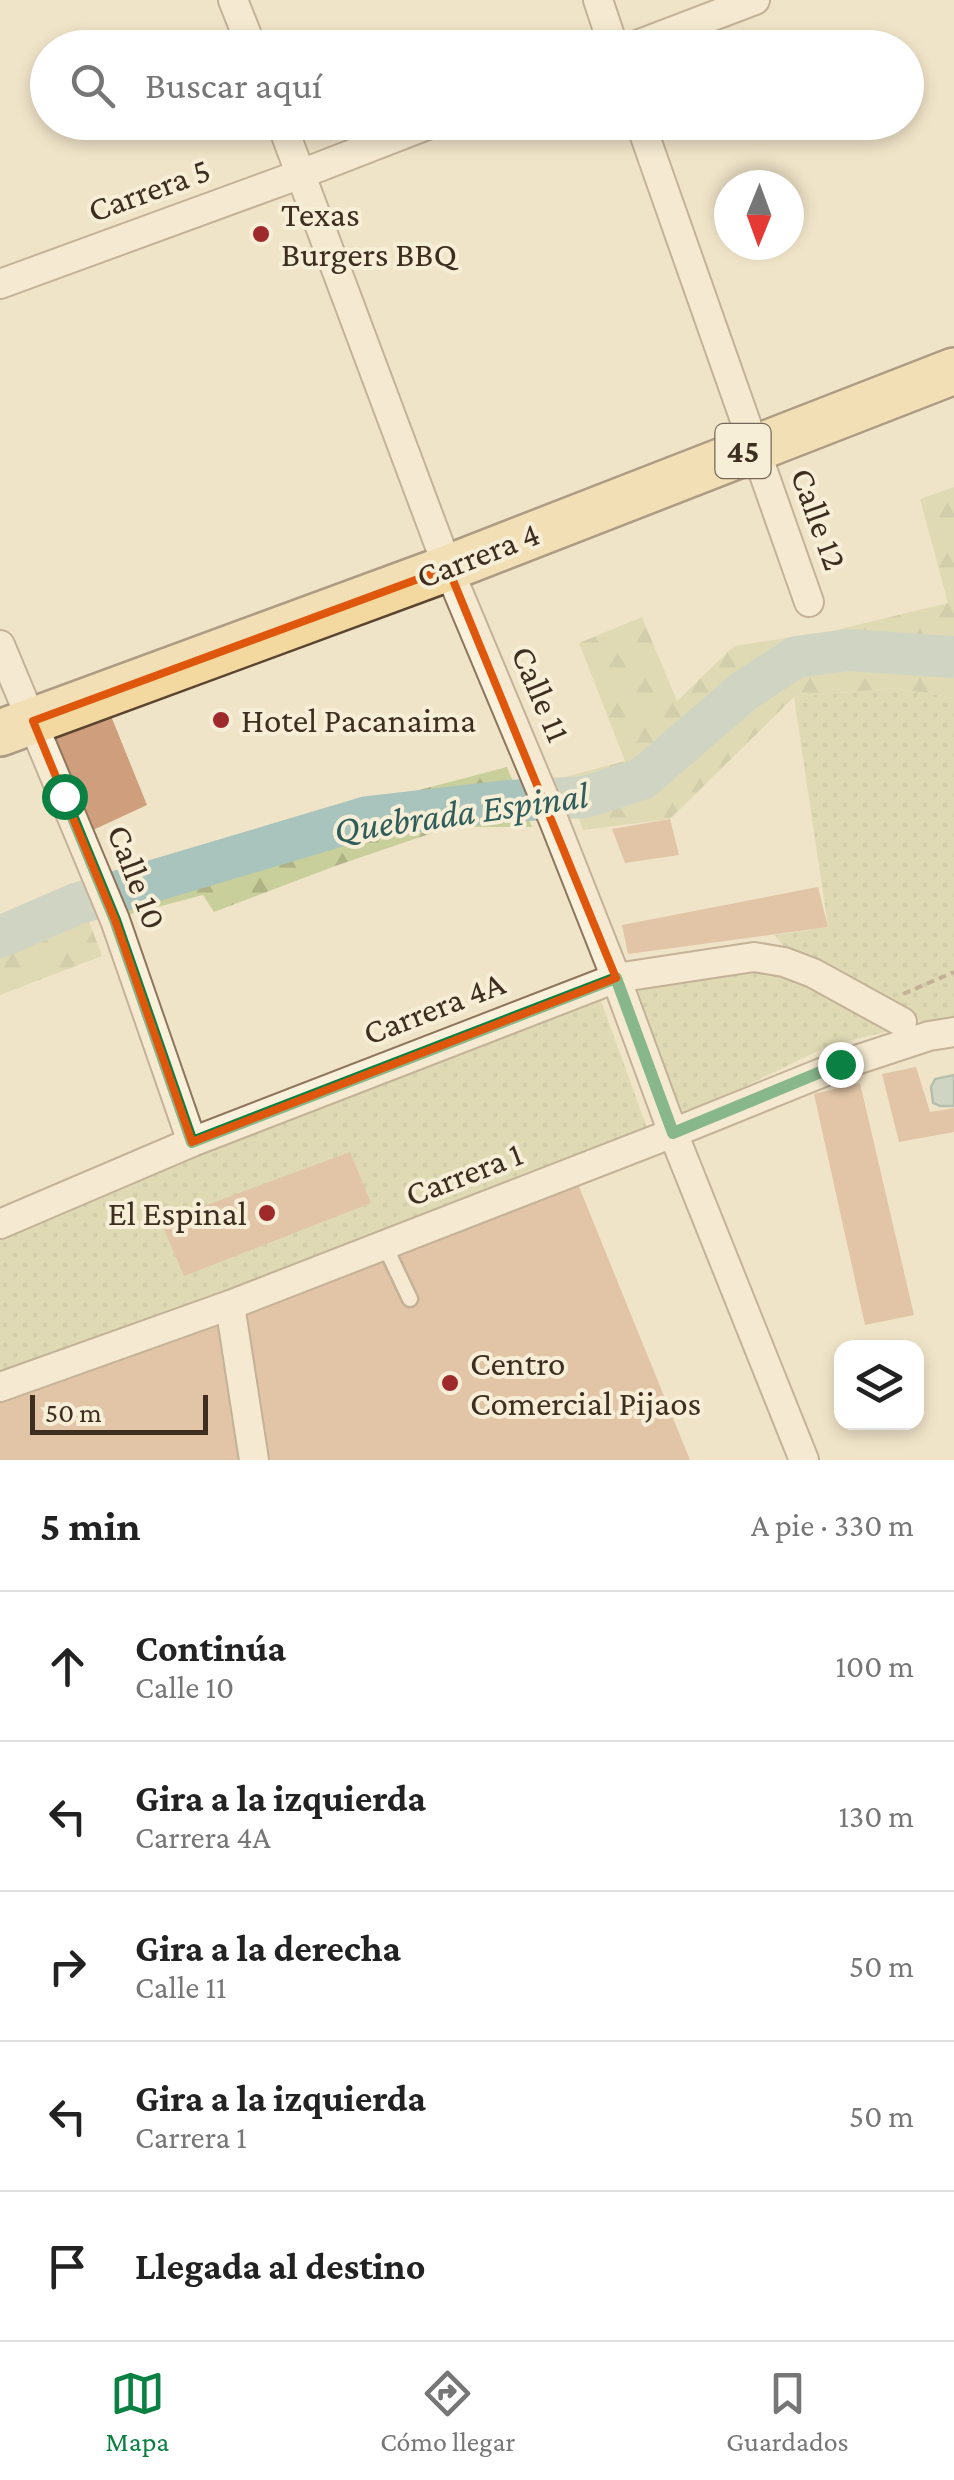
<!DOCTYPE html>
<html lang="es">
<head>
<meta charset="utf-8">
<style>
	:root { --surface:#fff; --page:#f2f2f2; --text:#222; --muted:#767676; --line:#e0e0e0; --accent:#0b8043 }
	body { margin:0; font-family:"Crimson Pro",serif; background:var(--page); color:var(--text) }
	.controls { position:absolute; right:30px; bottom:30px; display:grid; overflow:hidden; border-radius:20px; box-shadow:0 5px 15px #0003 }
	.controls button { width:90px; height:90px; display:grid; place-items:center; padding:0; border:0; border-bottom:2px solid var(--line); background:var(--surface); color:var(--text); font:50px sans-serif }
	.compass { position:absolute; left:714px; top:170px; width:90px; height:90px; border-radius:50%; background:var(--surface); box-shadow:0 5px 15px #0003; rotate:181deg }
	.scale { position:absolute; left:30px; bottom:25px; width:178px; box-sizing:border-box; padding-left:10px; border:5px solid #3d2e20; border-top:0; font-size:28px; line-height:35px; white-space:nowrap; color:#3d2e20; -webkit-text-stroke:8px #f7eed8; paint-order:stroke }
	.stop { position:absolute; width:30px; height:30px; margin:-22px; border:8px solid #0b8043; border-radius:50%; background:#fff }
	.stop.end { background:#0b8043; border-color:#fff; box-shadow:0 2px 10px #0008 }
	.list { margin:0; padding:0; list-style:none }
	h2 { display:flex; justify-content:space-between; align-items:center; height:130px; margin:0; padding:0 40px; font-size:42px }
	h2 small { font-size:32px; font-weight:400; color:var(--muted) }
	.list li { display:grid; grid-template-columns:65px 1fr auto; gap:30px; align-items:center; box-sizing:border-box; height:150px; padding:0 40px; border-top:2px solid var(--line) }
	.list b { display:block; font-size:38px; white-space:nowrap }
	.list p { margin:0; font-size:32px; white-space:nowrap; color:var(--muted) }
	.list em { font-size:32px; font-style:normal; color:var(--muted) }
	.icon { flex:none; width:55px; height:55px; fill:none; stroke:currentColor; stroke-width:2; stroke-linecap:round; stroke-linejoin:round }
	.map { position:relative; flex:none; width:954px; height:1460px; overflow:hidden }
	.search { position:absolute; background:var(--surface); box-shadow:0 5px 15px #0003; left:30px; right:30px; top:30px; height:110px; display:flex; align-items:center; gap:25px; box-sizing:border-box; padding:0 35px; border-radius:55px; color:var(--muted); font-size:38px }
	.sheet { height:880px; background:var(--surface) }
	nav { display:flex; justify-content:space-around; align-items:center; box-sizing:border-box; height:140px; border-top:2px solid var(--line); background:var(--surface); font-size:28px; color:var(--muted) }
	nav a { display:grid; justify-items:center; gap:5px }
	nav .on { color:var(--accent) }
	.map>svg:first-child { display:block }
	.grass { fill:url(#grass-dots) }
	.forest { fill:url(#forest-firs) }
	.water { fill:#a9c4bc; stroke:#6f938a; stroke-width:2.5 }
	.lines { fill:none; stroke-linecap:round; stroke-linejoin:round }
	.river { stroke:#a9c4bc; stroke-width:42 }
	.building { fill:#cf9f7d }
	.lane-casing { stroke:#8d765c; stroke-width:19 }
	.street-casing { stroke:#8d765c; stroke-width:32 }
	.primary-casing { stroke:#5b4430; stroke-width:50 }
	.path { stroke:#8d765c; stroke-width:4; stroke-dasharray:8 5; stroke-linecap:butt }
	.lane { stroke:#faf1dc; stroke-width:14 }
	.street { stroke:#faf1dc; stroke-width:28 }
	.primary { stroke:#f3d9a0; stroke-width:45 }
	.route { stroke:#0b8043; stroke-width:12 }
	.marked { fill:none; stroke:#df570d; stroke-width:8; stroke-linejoin:round }
	.poi-dot { fill:#9e2a2b; stroke:#f7eed8; stroke-width:4 }
	.labels { text-anchor:middle; dominant-baseline:central; stroke-width:8; stroke-linejoin:round; paint-order:stroke }
	.shield { fill:#f7eed8; stroke:#756857; stroke-width:2.5 }
	.shield-label { font-size:32px; font-weight:bold; fill:#3d2e20 }
	.street-label { font-size:35px; fill:#3d2e20; stroke:#f7eed8 }
	.poi-label { font-size:35px; fill:#3d2e20; stroke:#f7eed8; text-anchor:start }
	.water-label { font-size:38px; font-style:italic; fill:#2f5d5a; stroke:#f7eed8 }
</style>
</head>
<body>
<div class="map">
<svg width="954" height="1460" viewBox="0 0 954 1460">
	<defs>
		<pattern id="grass-dots" width="8" height="8" patternUnits="userSpaceOnUse" patternTransform="scale(2.5)"><rect width="8" height="8" fill="#c9cf9b"/><path d="M2 2h.1M6 6h.1" fill="none" stroke="#aeb285" stroke-width="1.8" stroke-linecap="round"/></pattern>
		<pattern id="forest-firs" width="22" height="20" patternUnits="userSpaceOnUse" patternTransform="scale(2.5)"><rect width="22" height="20" fill="#c9cf9b"/><path d="M5 1l3.5 6h-7zM16 11l3.5 6h-7z" fill="#aeb285"/></pattern>
	</defs>
	<rect width="100%" height="100%" fill="#f0e4c8"/>
	<!-- grass -->
	<g class="grass">
		<polygon points="895,688 954,698 954,1025 929,1026 789,953 775,935 828,927 794,697"/>
		<polygon points="753,970 807,984 893,1030 828,1046 680,1118 634,983"/>
		<polygon points="600,998 647,1128 236,1289 0,1378 0,1234 361,1089"/>
	</g>
	<!-- forest -->
	<g class="forest">
		<polygon points="954,487 954,698 895,688 794,697 670,819 583,830 565,777 625,761 579,643 642,617 677,701 734,646 832,631 948,603 920,499"/>
		<polygon points="507,767 532,827 450,827 338,865 214,912 203,895 127,915 114,883 282,834 358,806"/>
		<polygon points="80,897 102,956 0,995 0,929"/>
	</g>
	<!-- water -->
	<polygon class="water" points="954,1075 954,1106 940,1106 933,1103 931,1087 935,1079"/>
	<g class="lines">
		<!-- river -->
		<polyline class="river" points="0,937 76,904 368,817 507,801 585,797 642,779 744,691 796,657 848,650 954,657"/>
	</g>
	<!-- building -->
	<g class="building">
		<polygon points="107,706 147,805 93,830 49,727"/>
		<polygon points="670,819 679,855 625,863 612,829"/>
		<polygon points="818,887 828,927 628,954 622,925"/>
		<polygon points="916,1067 930,1112 954,1108 954,1132 899,1142 882,1074"/>
		<polygon points="860,1083 914,1315 865,1325 814,1094"/>
		<polygon points="350,1152 371,1203 184,1276 161,1222"/>
		<polygon points="573,1172 690,1460 0,1460 0,1399"/>
	</g>
	<g class="lines">
		<!-- lane casing -->
		<g class="lane-casing">
			<polyline id="lane" points="384,1244 410,1299"/>
		</g>
		<!-- street casing -->
		<g class="street-casing">
			<g id="street">
				<polyline points="233,0 252,48"/>
				<polyline points="598,0 614,48"/>
				<polyline points="629,48 755,0"/>
				<polyline points="281,122 448,568 554,821 616,978 673,1133 804,1460"/>
				<polyline points="640,122 809,602"/>
				<polyline points="0,284 301,174 435,122"/>
				<polyline points="0,645 115,920 192,1142"/>
				<polyline points="0,1224 192,1142 616,978 754,957 784,962 813,973 902,1022"/>
				<polyline points="230,1305 254,1460"/>
				<polyline points="0,1387 230,1305 673,1133 841,1065 929,1036 954,1032"/>
			</g>
		</g>
		<!-- primary casing -->
		<g class="primary-casing">
			<polyline id="primary" points="0,733 448,568 954,371"/>
		</g>
		<!-- path -->
		<polyline class="path" points="903,994 954,972"/>
		<!-- lane -->
		<use href="#lane" class="lane"/>
		<!-- street -->
		<use href="#street" class="street"/>
		<!-- primary -->
		<use href="#primary" class="primary"/>
	</g>
	<g class="lines">
		<!-- route -->
		<polyline class="route" points="64,796 115,920 192,1142 616,978 673,1133 840,1064"/>
	</g>
	<!-- marked area -->
	<path d="M0 0H954V1460H0ZM448,568L616,978L192,1142L115,920L33,721Z" fill="#f0e4c8" fill-opacity=".55" fill-rule="evenodd"/>
	<path class="marked" d="M448,568L616,978L192,1142L115,920L33,721Z"/>
	<!-- markers -->
	<g class="poi-dot">
		<circle cx="261" cy="234" r="10"/>
		<circle cx="221" cy="720" r="10"/>
		<circle cx="267" cy="1213" r="10"/>
		<circle cx="450" cy="1383" r="10"/>
	</g>
	<g class="labels">
		<!-- shield labels -->
		<rect class="shield" x="715.5" y="424" width="55" height="54" rx="8"/>
		<g class="shield-label">
			<text x="743" y="451">45</text>
		</g>
		<!-- street labels -->
		<g class="street-label">
			<text transform="translate(149 190) rotate(-20)">Carrera 5</text>
			<text transform="translate(819 519) rotate(70)">Calle 12</text>
			<text transform="translate(478 555) rotate(-21)">Carrera 4</text>
			<text transform="translate(541 694) rotate(67)">Calle 11</text>
			<text transform="translate(137 877) rotate(69)">Calle 10</text>
			<text transform="translate(434 1008) rotate(-21)">Carrera 4A</text>
			<text transform="translate(464 1174) rotate(-21)">Carrera 1</text>
		</g>
		<!-- poi labels -->
		<g class="poi-label">
			<text x="281" y="214">Texas<tspan x="281" dy="40">Burgers BBQ</tspan></text>
			<text x="241" y="720">Hotel Pacanaima</text>
			<text x="247" y="1213" text-anchor="end">El Espinal</text>
			<text x="470" y="1363">Centro<tspan x="470" dy="40">Comercial Pijaos</tspan></text>
		</g>
		<!-- water labels -->
		<g class="water-label">
			<text transform="translate(461 812) rotate(-8)">Quebrada Espinal</text>
		</g>
	</g>
</svg>
<div class="controls">
<button><svg class="icon" aria-label="layers" viewBox="0 0 24 24"><path d="M12 4l9 5-9 5-9-5zM3 14l9 5 9-5"/></svg></button>
</div>
<svg class="compass" viewBox="-18 -18 36 36"><path d="M0-13l5 13h-10z" fill="#e53935"/><path d="M0 13l5-13h-10z" fill="#767676"/></svg>
<div class="scale">50 m</div>
<div class="stop" style="left:64px;top:796px"></div>
<div class="stop end" style="left:840px;top:1064px"></div>
<div class="search"><svg class="icon" aria-label="search" viewBox="0 0 24 24"><circle cx="10" cy="10" r="6"/><path d="M15 15l6 6"/></svg>Buscar aquí</div>
</div>
<section class="sheet">
<h2>5 min<small>A pie · 330 m</small></h2>
<ul class="list">
<li><svg class="icon" aria-label="ahead" viewBox="0 0 24 24"><path d="M12 20V5M6 11l6-6 6 6"/></svg><div><b>Continúa</b><p>Calle 10</p></div><em>100 m</em></li>
<li><svg class="icon" aria-label="left" viewBox="0 0 24 24"><path d="M17 20v-9H6M10 6l-5 5 5 5"/></svg><div><b>Gira a la izquierda</b><p>Carrera 4A</p></div><em>130 m</em></li>
<li><svg class="icon" aria-label="right" viewBox="0 0 24 24"><path d="M7 20v-9h11M14 6l5 5-5 5"/></svg><div><b>Gira a la derecha</b><p>Calle 11</p></div><em>50 m</em></li>
<li><svg class="icon" aria-label="left" viewBox="0 0 24 24"><path d="M17 20v-9H6M10 6l-5 5 5 5"/></svg><div><b>Gira a la izquierda</b><p>Carrera 1</p></div><em>50 m</em></li>
<li><svg class="icon" aria-label="arrive" viewBox="0 0 24 24"><path d="M6 21V4h12l-3 4 3 4H6"/></svg><div><b>Llegada al destino</b></div></li>
</ul>
</section>
<nav>
<a class="on"><svg class="icon" aria-label="map" viewBox="0 0 24 24"><path d="M3 6l6-2 6 2 6-2v14l-6 2-6-2-6 2zM9 4v14M15 6v14"/></svg>Mapa</a>
<a><svg class="icon" aria-label="directions" viewBox="0 0 24 24"><path d="M12 3l9 9-9 9-9-9zM9 14v-3h6M13 9l2 2-2 2"/></svg>Cómo llegar</a>
<a><svg class="icon" aria-label="saved" viewBox="0 0 24 24"><path d="M7 4h10v16l-5-4-5 4z"/></svg>Guardados</a>
</nav>
</body>
</html>
